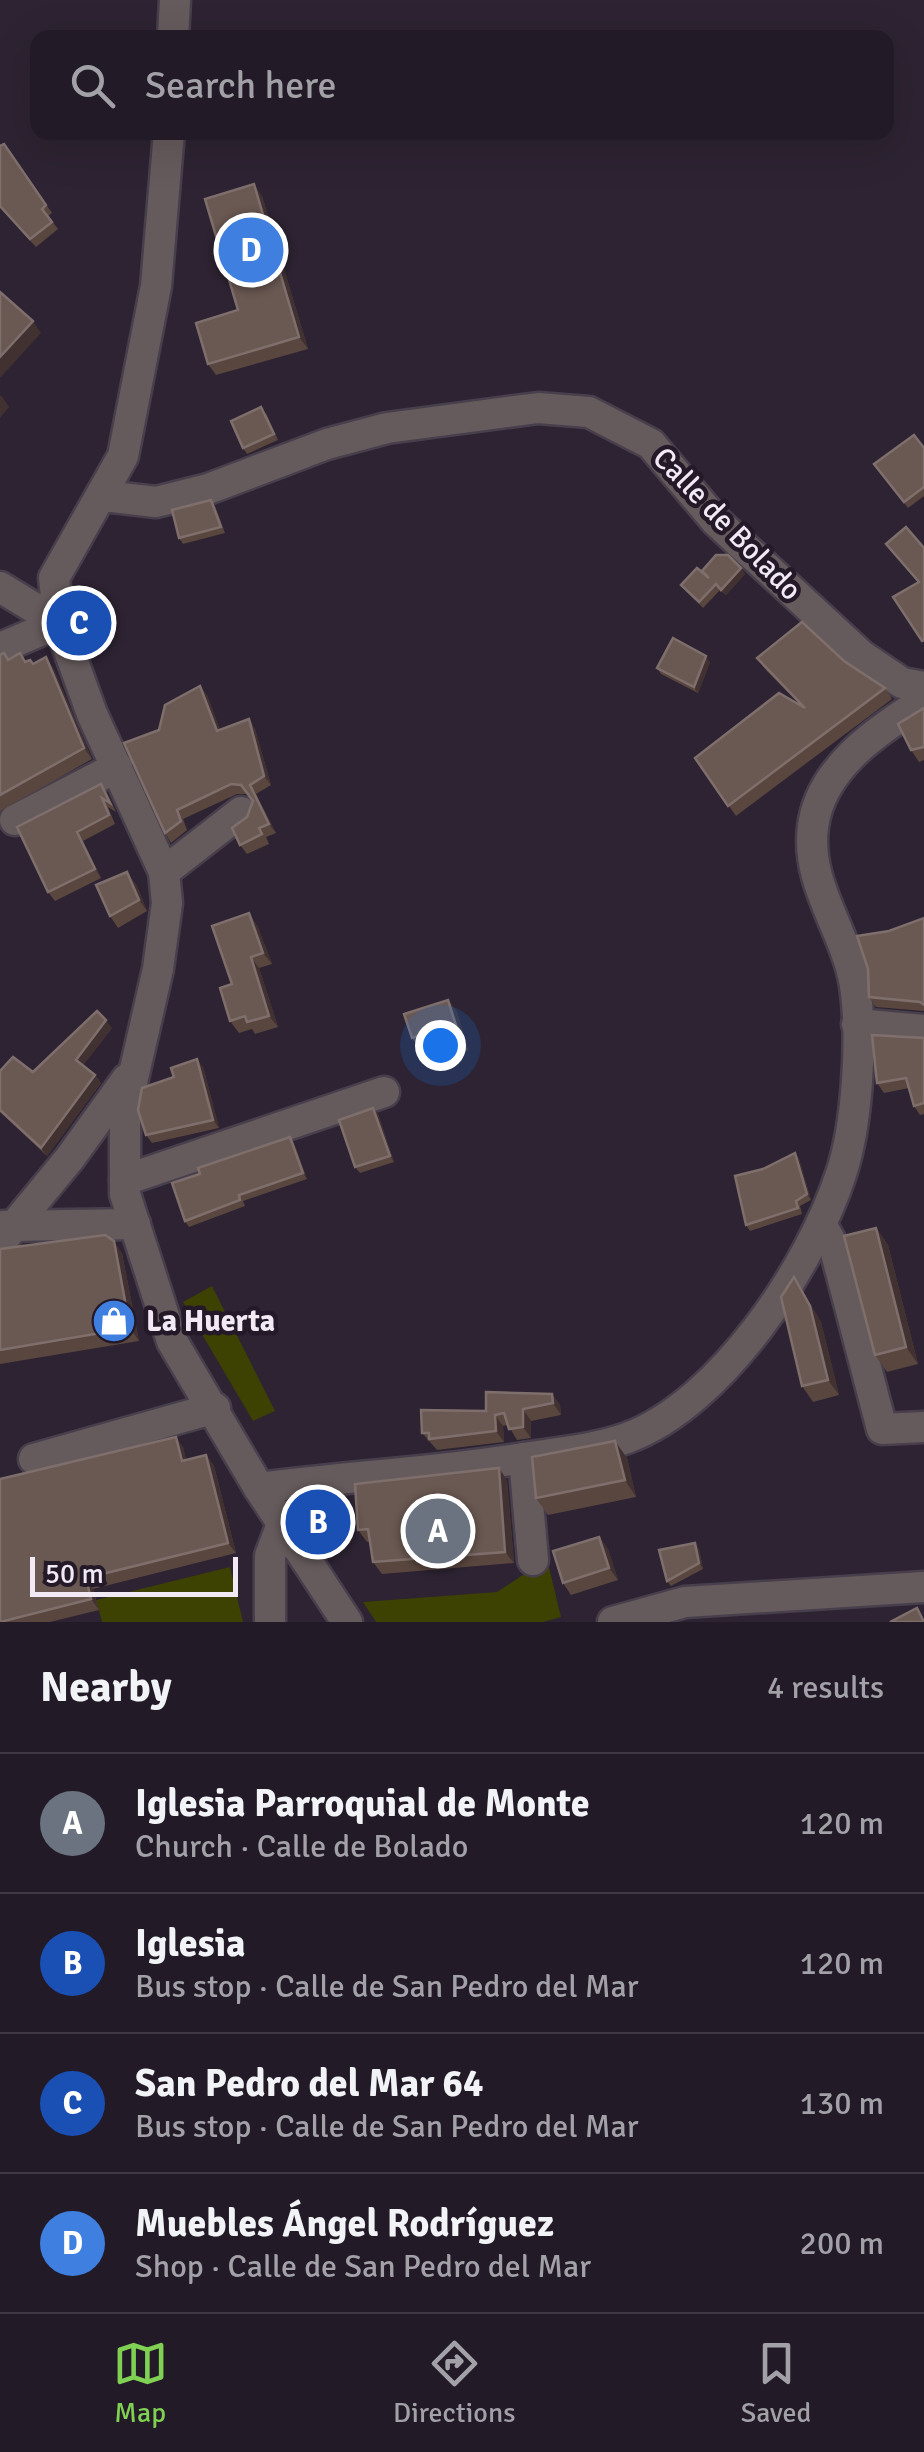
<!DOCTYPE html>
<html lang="en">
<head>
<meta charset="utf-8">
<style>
	:root { --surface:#221a26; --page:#2e2732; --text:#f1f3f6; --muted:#a2a1a7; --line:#3f3843; --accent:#7fd053 }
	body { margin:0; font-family:Signika,sans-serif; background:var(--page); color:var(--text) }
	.scale { position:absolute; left:30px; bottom:25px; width:208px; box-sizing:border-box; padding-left:10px; border:5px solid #f1eaf5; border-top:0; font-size:28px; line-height:35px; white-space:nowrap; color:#f1eaf5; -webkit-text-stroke:8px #241928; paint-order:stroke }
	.you { position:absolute; left:440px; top:1045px; width:35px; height:35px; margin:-25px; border:8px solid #fff; border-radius:50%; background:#1a73e8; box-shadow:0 0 0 15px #1a73e833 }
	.badge { display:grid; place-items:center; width:65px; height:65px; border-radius:50%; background:var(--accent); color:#fff; font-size:32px; font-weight:700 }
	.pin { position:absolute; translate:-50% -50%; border:5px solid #fff; box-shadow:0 2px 10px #0006 }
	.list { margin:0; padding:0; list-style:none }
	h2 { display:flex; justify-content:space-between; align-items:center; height:130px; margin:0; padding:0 40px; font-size:42px }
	h2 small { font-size:32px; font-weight:400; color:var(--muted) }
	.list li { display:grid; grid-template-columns:65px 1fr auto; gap:30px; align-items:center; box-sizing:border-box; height:140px; padding:0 40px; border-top:2px solid var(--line) }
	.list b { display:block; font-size:38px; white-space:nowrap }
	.list p { margin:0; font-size:32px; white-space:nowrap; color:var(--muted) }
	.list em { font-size:32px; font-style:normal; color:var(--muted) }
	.icon { flex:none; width:55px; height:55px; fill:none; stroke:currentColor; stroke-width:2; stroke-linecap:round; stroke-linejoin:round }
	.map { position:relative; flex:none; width:924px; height:1622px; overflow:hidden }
	.search { position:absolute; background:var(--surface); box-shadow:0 10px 40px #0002; left:30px; right:30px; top:30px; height:110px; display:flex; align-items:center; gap:25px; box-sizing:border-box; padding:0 35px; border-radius:20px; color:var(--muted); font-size:38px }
	.sheet { height:690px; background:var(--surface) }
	nav { display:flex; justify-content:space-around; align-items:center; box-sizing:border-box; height:140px; border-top:2px solid var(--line); background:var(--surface); font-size:28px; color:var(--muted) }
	nav a { display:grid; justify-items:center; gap:5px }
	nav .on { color:var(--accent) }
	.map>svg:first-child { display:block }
	.green { fill:#3d4102 }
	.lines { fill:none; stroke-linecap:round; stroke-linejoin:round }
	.minor-casing { stroke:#483f4d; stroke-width:35 }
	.minor { stroke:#665b5c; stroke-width:30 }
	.wall { fill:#59463f }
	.shaded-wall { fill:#413131 }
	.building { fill:#6a5852; stroke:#7f6f6c; stroke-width:2.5 }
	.labels { text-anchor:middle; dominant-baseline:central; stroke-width:9; stroke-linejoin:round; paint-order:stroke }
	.street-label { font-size:30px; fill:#f1eaf5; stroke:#241928 }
	.poi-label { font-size:30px; font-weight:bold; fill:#f1eaf5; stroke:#241928; text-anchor:start }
</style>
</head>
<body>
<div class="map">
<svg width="924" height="1622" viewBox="0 0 924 1622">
	<rect width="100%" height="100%" fill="#2d2332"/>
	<!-- green -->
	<g class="green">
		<polygon points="212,1286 275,1411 253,1421 183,1302"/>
		<polygon points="547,1559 561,1617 543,1622 376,1622 363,1602 497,1592"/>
		<polygon points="230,1567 243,1622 102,1622 96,1600"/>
	</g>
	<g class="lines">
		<!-- minor casing -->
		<g class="minor-casing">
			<g id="minor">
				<polyline points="173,38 175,0"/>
				<polyline points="169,132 156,286 123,456 54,578 59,623 92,714 164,872 167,903 158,969 125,1113 125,1194 172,1341 259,1488 347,1622"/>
				<polyline points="104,496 156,502 208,489 327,444 387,428 538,408 589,412 651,444 716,521 862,656 902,683 924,687"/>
				<polyline points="0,587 59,623"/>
				<polyline points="0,648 59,623"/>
				<polyline points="15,820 117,767"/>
				<polyline points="164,872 241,812"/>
				<polyline points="857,1024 924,1030"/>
				<polyline points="125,1180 384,1092"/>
				<polyline points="821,1224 835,1249 882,1429 924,1427"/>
				<polyline points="3,1226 135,1224"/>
				<polyline points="0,1243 70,1158 127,1079"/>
				<polyline points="524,1458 533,1560"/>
				<polyline points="34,1459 215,1408"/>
				<path d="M259,1488C349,1476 441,1472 530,1457C562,1452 596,1449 627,1438C722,1403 811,1266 841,1174C857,1126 862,1044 856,993C850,935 805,887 813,827C820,768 878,730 924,701"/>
				<polyline points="270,1622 270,1556 282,1524"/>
				<polyline points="613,1622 685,1602 924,1587"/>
			</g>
		</g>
		<!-- minor -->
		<use href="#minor" class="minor"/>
	</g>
	<!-- wall -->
	<g class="wall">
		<polygon points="4,144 52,213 48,216 58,229 36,247 0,208 0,146"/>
		<polygon points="262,196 308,349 216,375 208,364 238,310"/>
		<polygon points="266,413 278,440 247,454 243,448"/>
		<polygon points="924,448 924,496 908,508 874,464"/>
		<polygon points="215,506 225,533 183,544 179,538"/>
		<polygon points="703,573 745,574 726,595 720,590 703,608 681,585"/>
		<polygon points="0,655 9,660 26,662 53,668 92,759 0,811"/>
		<polygon points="757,658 885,688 892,699 736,816 695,758 799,704 765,669"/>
		<polygon points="710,662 698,693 661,674 657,668"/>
		<polygon points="207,695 220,730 249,719 255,729 271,785 256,794 276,833 266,837 269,844 247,854 240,845 247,817 253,802 247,794 237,794 183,819 187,830 171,843 165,833 159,730"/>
		<polygon points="924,708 924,760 919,762 911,750"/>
		<polygon points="101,784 107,793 116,812 108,807 115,824 83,841 101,878 55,901 48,892"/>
		<polygon points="136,884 147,911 118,928 110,916"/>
		<polygon points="924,918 924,1011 876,1007 869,997 889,931"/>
		<polygon points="257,925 272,964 259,968 278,1027 255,1034 252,1029 239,1033 230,1021 232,984"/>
		<polygon points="448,1000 457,1012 468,1050 430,1063 412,1038"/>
		<polygon points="112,1028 83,1065 95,1075 101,1083 47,1156 0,1112 0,1071 33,1072"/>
		<polygon points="924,1038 924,1114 920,1115 914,1106 909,1088 884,1093 877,1083"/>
		<polygon points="203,1067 219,1128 152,1143 146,1135"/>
		<polygon points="373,1108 378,1114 394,1162 360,1173 355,1167"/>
		<polygon points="290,1137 294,1143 307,1179 243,1201 245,1206 189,1227 185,1221 200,1174"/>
		<polygon points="795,1153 799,1159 811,1200 800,1206 802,1214 750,1231 746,1225 763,1169"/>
		<polygon points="876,1228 888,1245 918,1364 887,1372 875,1355"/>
		<polygon points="0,1249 122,1253 139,1341 0,1364"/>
		<polygon points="794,1277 821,1322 839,1395 813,1402 802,1386"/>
		<polygon points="552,1394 560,1405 561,1415 531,1421 531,1438 517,1440 508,1425 503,1426 504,1442 437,1450 422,1433 486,1411"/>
		<polygon points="183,1447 186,1460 206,1455 214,1466 236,1553 93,1589 99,1610 50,1622 0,1622"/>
		<polygon points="627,1458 636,1497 548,1515 536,1498"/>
		<polygon points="507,1480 514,1563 382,1574 373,1562 370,1541 367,1542 358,1530"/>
		<polygon points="599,1537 608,1549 618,1580 571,1595 563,1583"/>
		<polygon points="699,1549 703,1569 671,1586 667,1581"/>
	</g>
	<!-- shaded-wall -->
	<g class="shaded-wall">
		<polygon points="254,184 262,196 308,349 299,337"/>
		<polygon points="33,321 41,333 0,378 0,357"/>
		<polygon points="1,395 9,407 0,418 0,396"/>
		<polygon points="741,568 745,574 726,595 721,590"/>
		<polygon points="706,656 710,662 698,693 694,687"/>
		<polygon points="46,657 53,668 92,759 84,748"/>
		<polygon points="200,686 207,695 224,740 217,731"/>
		<polygon points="249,719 255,729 271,785 264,776"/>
		<polygon points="250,785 256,794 276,833 269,824"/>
		<polygon points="77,832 83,841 101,878 95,869"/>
		<polygon points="127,872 136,884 147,911 139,900"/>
		<polygon points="249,913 257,925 272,964 263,953"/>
		<polygon points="251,957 259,968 278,1027 269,1016"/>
		<polygon points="448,1000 457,1012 468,1050 460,1038"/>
		<polygon points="106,1020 112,1028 81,1068 76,1060"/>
		<polygon points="197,1059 203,1067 219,1128 213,1120"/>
		<polygon points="95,1075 101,1083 47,1156 41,1148"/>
		<polygon points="373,1108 378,1114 394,1162 390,1156"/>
		<polygon points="290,1137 294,1143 307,1179 303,1173"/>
		<polygon points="795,1153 799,1159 811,1200 807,1194"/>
		<polygon points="876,1228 888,1245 918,1364 906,1347"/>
		<polygon points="114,1241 122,1253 139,1341 130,1328"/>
		<polygon points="794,1277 821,1322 839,1395 828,1380"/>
		<polygon points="552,1394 560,1405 561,1415 553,1403"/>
		<polygon points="523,1409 531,1421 531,1438 523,1427"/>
		<polygon points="495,1415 503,1426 504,1442 496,1431"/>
		<polygon points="176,1437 183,1447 189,1472 182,1461"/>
		<polygon points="615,1441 627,1458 636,1497 625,1480"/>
		<polygon points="206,1455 214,1466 236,1553 228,1543"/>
		<polygon points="499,1468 507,1480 514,1563 505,1552"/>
		<polygon points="599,1537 608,1549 618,1580 609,1568"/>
		<polygon points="695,1543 699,1549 703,1569 699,1563"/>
		<polygon points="86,1578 93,1589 99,1610 91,1599"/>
	</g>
	<!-- building -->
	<g class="building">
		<polygon points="4,144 46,205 42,209 52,222 30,239 0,206 0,146"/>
		<polygon points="254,184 299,337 208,364 196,323 238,310 205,199"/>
		<polygon points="0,292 33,321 0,357"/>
		<polygon points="261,407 274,434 243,448 231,421"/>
		<polygon points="914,435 924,448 924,487 904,502 874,464"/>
		<polygon points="211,500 221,527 179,538 172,510"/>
		<polygon points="906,527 924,548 924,640 922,641 893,597 919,582 886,544"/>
		<polygon points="716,555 728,555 741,568 721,590 716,584 699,602 681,585 697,568 709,578 702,571"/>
		<polygon points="802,622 844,661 885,688 728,806 695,758 779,693 805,708 757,658"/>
		<polygon points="673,638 706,656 694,687 657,668"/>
		<polygon points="4,653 8,660 20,653 25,662 30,660 33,664 46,657 84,748 0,795 0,655"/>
		<polygon points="200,686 217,731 249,719 264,776 250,785 269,824 259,828 262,834 240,845 232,828 247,817 253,801 241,785 231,784 177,810 181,821 165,833 124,743 159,730 165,705"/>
		<polygon points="924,708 924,747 911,750 898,724"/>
		<polygon points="101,784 110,803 102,798 109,815 77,832 95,869 48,892 17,827"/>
		<polygon points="127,872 139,900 110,916 96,885"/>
		<polygon points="249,913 263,953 251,957 269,1016 247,1022 245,1016 230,1021 220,988 232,984 212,926"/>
		<polygon points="924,918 924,1005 920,1002 869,997 868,969 857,936 889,931"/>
		<polygon points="448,1000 460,1038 422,1051 418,1036 412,1038 404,1014"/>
		<polygon points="97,1011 106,1020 76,1060 95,1075 41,1148 0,1110 0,1071 13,1057 33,1072"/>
		<polygon points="872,1035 924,1038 924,1103 914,1106 906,1078 877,1083"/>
		<polygon points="197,1059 213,1120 146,1135 138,1110 142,1088 174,1077 171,1068"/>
		<polygon points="373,1108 390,1156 355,1167 339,1120"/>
		<polygon points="290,1137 303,1173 239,1195 240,1200 185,1221 172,1183 200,1174 198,1168"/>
		<polygon points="795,1153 807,1194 796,1201 798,1208 746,1225 735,1176 763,1169"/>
		<polygon points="876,1228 906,1347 875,1355 844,1236"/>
		<polygon points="105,1235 114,1241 130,1328 0,1350 0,1249"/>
		<polygon points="794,1277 810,1306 828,1380 802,1386 781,1297"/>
		<polygon points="486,1392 552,1394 553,1403 523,1409 523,1427 509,1429 504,1413 495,1415 496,1431 429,1439 429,1433 422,1433 421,1410 486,1411"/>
		<polygon points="176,1437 182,1461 206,1455 228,1543 86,1578 91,1599 0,1622 0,1479"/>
		<polygon points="615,1441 625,1480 536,1498 532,1457"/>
		<polygon points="499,1468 505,1552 373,1562 368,1529 358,1530 355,1484"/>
		<polygon points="599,1537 609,1568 563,1583 553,1551"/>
		<polygon points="695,1543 699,1563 667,1581 659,1550"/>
		<polygon points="917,1608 924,1622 890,1622"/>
	</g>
	<!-- icons -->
	<defs>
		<g id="shop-disc" transform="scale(2.25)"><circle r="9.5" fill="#3f7fe0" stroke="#241928"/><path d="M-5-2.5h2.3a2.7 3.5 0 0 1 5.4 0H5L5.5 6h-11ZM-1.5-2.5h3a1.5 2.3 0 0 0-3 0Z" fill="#fff"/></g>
	</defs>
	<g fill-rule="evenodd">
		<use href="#shop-disc" x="114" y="1321"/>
	</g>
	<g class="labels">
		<!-- street labels -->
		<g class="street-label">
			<text transform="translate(727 524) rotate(46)">Calle de Bolado</text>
		</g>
		<!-- poi labels -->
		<g class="poi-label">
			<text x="146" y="1321">La Huerta</text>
		</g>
	</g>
</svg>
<div class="scale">50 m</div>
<div class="you"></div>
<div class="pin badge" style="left:438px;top:1531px;background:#6b7280">A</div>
<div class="pin badge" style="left:318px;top:1522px;background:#1a4fb4">B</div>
<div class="pin badge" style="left:79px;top:623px;background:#1a4fb4">C</div>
<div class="pin badge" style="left:251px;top:250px;background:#3f7fe0">D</div>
<div class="search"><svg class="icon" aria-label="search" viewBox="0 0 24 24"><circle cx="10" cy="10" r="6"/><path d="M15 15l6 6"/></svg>Search here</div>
</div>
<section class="sheet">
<h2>Nearby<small>4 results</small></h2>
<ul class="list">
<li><span class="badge" style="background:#6b7280">A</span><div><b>Iglesia Parroquial de Monte</b><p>Church · Calle de Bolado</p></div><em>120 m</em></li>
<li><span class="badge" style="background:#1a4fb4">B</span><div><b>Iglesia</b><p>Bus stop · Calle de San Pedro del Mar</p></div><em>120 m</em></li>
<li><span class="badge" style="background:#1a4fb4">C</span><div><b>San Pedro del Mar 64</b><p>Bus stop · Calle de San Pedro del Mar</p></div><em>130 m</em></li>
<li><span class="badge" style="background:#3f7fe0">D</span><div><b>Muebles Ángel Rodríguez</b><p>Shop · Calle de San Pedro del Mar</p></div><em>200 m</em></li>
</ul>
</section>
<nav>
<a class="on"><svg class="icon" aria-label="map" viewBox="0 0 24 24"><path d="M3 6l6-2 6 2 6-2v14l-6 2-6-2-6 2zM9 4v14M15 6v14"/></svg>Map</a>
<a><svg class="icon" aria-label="directions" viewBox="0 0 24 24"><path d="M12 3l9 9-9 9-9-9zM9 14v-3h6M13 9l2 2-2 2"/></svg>Directions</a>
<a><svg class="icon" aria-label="saved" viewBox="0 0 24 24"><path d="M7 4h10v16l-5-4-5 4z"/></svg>Saved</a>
</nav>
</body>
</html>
